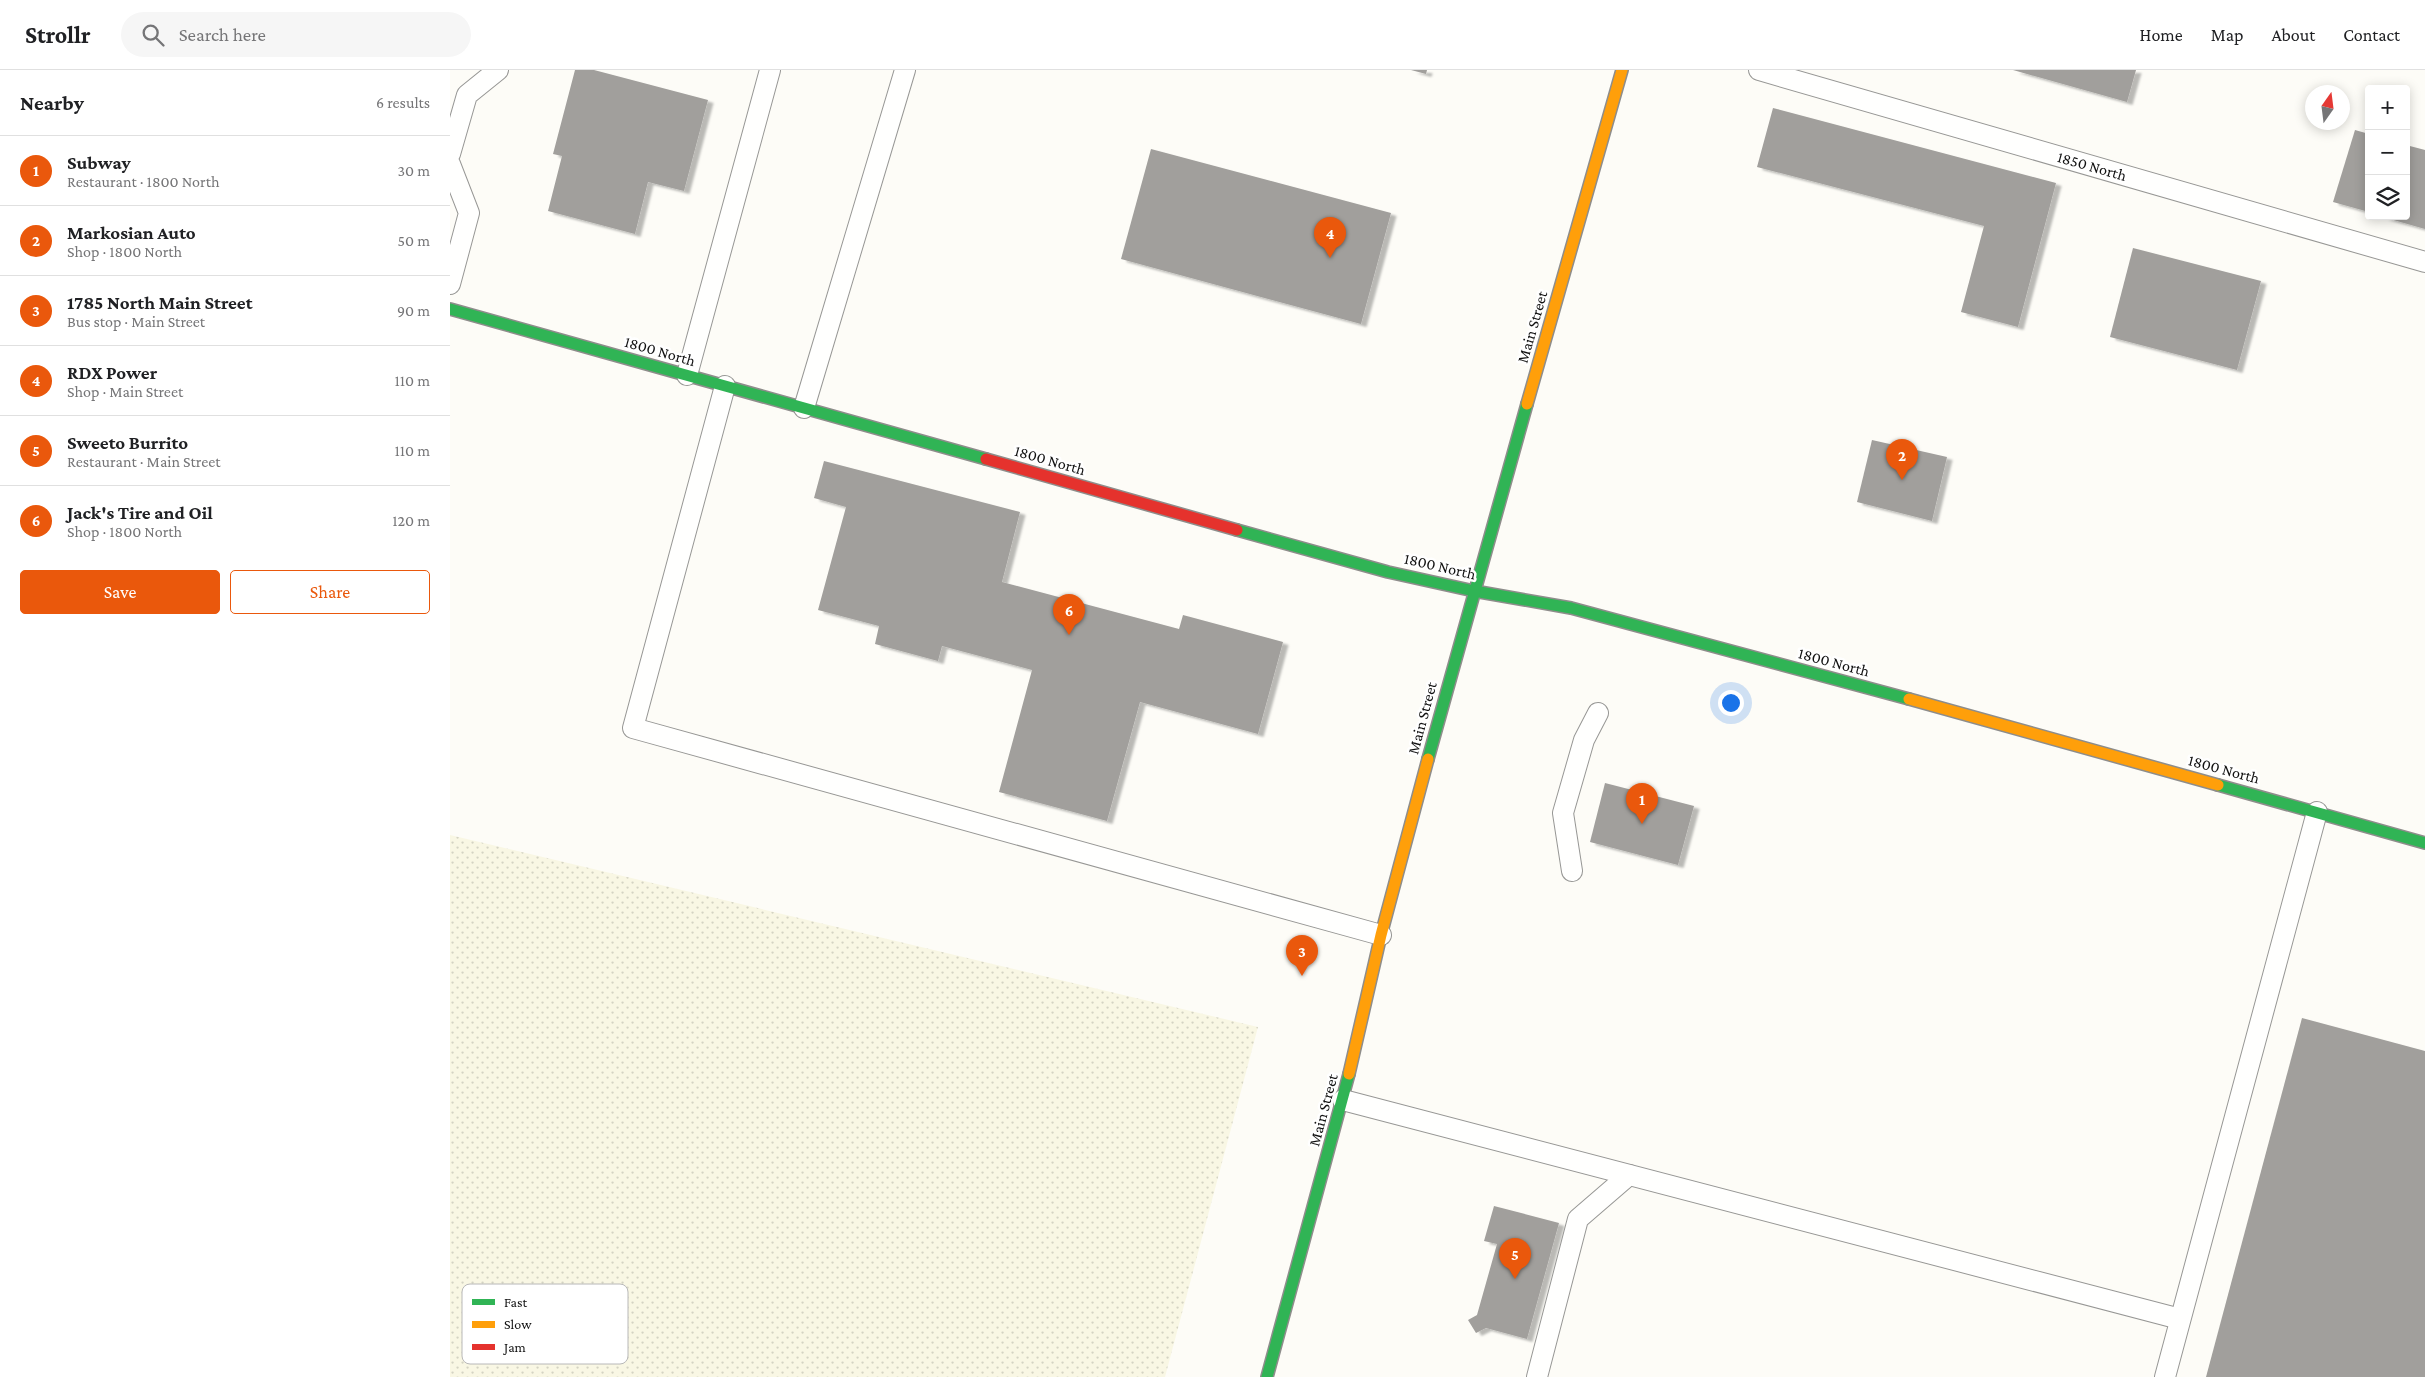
<!DOCTYPE html>
<html lang="en">
<head>
<meta charset="utf-8">
<style>
	:root { --surface:#fff; --page:#f6f6f6; --text:#202124; --muted:#757577; --line:#e0e0e0; --accent:#ea580c }
	body { margin:0; font-family:"Crimson Pro",serif; background:var(--page); color:var(--text) }
	.controls { position:absolute; right:15px; top:15px; display:grid; overflow:hidden; border-radius:5px; box-shadow:0 2px 12px #0003 }
	.controls button { width:45px; height:45px; display:grid; place-items:center; padding:0; border:0; border-bottom:1px solid var(--line); background:var(--surface); color:var(--text); font:25px sans-serif }
	.compass { position:absolute; left:1855px; top:15px; width:45px; height:45px; border-radius:50%; background:var(--surface); box-shadow:0 2px 12px #0003; rotate:14deg }
	.you { position:absolute; left:1280px; top:632px; width:18px; height:18px; margin:-12px; border:4px solid #fff; border-radius:50%; background:#1a73e8; box-shadow:0 0 0 8px #1a73e833 }
	.badge { display:grid; place-items:center; width:32px; height:32px; border-radius:50%; background:var(--accent); color:#fff; font-size:16px; font-weight:700 }
	.pin { position:absolute; translate:-50% -41px; filter:drop-shadow(0 1px 2px #0008) }
	.pin::after { content:''; position:absolute; top:26px; width:18px; height:15px; background:inherit; clip-path:polygon(0 0,100% 0,50% 100%) }
	.list { margin:0; padding:0; list-style:none }
	h2 { display:flex; justify-content:space-between; align-items:center; height:65px; margin:0; padding:0 20px; font-size:21px }
	h2 small { font-size:16px; font-weight:400; color:var(--muted) }
	.list li { display:grid; grid-template-columns:32px 1fr auto; gap:15px; align-items:center; box-sizing:border-box; height:70px; padding:0 20px; border-top:1px solid var(--line) }
	.list b { display:block; font-size:19px; white-space:nowrap }
	.list p { margin:0; font-size:16px; white-space:nowrap; color:var(--muted) }
	.list em { font-size:16px; font-style:normal; color:var(--muted) }
	.actions { display:flex; gap:10px; padding:15px 20px }
	.actions a { flex:1; padding:11px 0; border:1px solid var(--accent); border-radius:5px; text-align:center; font-size:18px; color:var(--accent) }
	.actions .main { background:var(--accent); color:#fff }
	.icon { flex:none; width:28px; height:28px; fill:none; stroke:currentColor; stroke-width:2; stroke-linecap:round; stroke-linejoin:round }
	.map { position:relative; flex:none; width:1975px; height:1307px; overflow:hidden }
	header { display:flex; align-items:center; gap:30px; box-sizing:border-box; height:70px; padding:0 25px; background:var(--surface); border-bottom:1px solid var(--line) }
	header strong { font-size:24px }
	nav { display:flex; gap:28px; margin-inline-start:auto; font-size:18px }
	.search { width:350px; height:45px; background:var(--page); display:flex; align-items:center; gap:12px; box-sizing:border-box; padding:0 18px; border-radius:28px; color:var(--muted); font-size:19px }
	main { display:flex }
	aside { flex:1; background:var(--surface) }
	.map>svg:first-child { display:block }
	.farmland { fill:url(#farmland-dots) }
	.building { fill:#a19f9c; filter:url(#shadow) }
	.lines { fill:none; stroke-linecap:round; stroke-linejoin:round }
	.lane-casing { stroke:#979795; stroke-width:22 }
	.fast-casing { stroke:#8e8d8b; stroke-width:14 }
	.slow-casing { stroke:#8e8d8b; stroke-width:14 }
	.jam-casing { stroke:#8e8d8b; stroke-width:14 }
	.lane { stroke:#fffffe; stroke-width:20 }
	.fast { stroke:#30b455; stroke-width:11 }
	.slow { stroke:#ff9f0a; stroke-width:11 }
	.jam { stroke:#e5322d; stroke-width:11 }
	.labels { text-anchor:middle; dominant-baseline:central; stroke-width:5; stroke-linejoin:round; paint-order:stroke }
	.street-label { font-size:16px; fill:#111; stroke:#fff }
	.key { fill:#fff; stroke:#b8b8b8; stroke-width:1 }
	.key-label { font-size:14px; fill:#111 }
</style>
</head>
<body>
<header>
<strong>Strollr</strong>
<div class="search"><svg class="icon" aria-label="search" viewBox="0 0 24 24"><circle cx="10" cy="10" r="6"/><path d="M15 15l6 6"/></svg>Search here</div>
<nav><a>Home</a><a>Map</a><a>About</a><a>Contact</a></nav>
</header>
<main>
<aside>
<h2>Nearby<small>6 results</small></h2>
<ul class="list">
<li><span class="badge">1</span><div><b>Subway</b><p>Restaurant · 1800 North</p></div><em>30 m</em></li>
<li><span class="badge">2</span><div><b>Markosian Auto</b><p>Shop · 1800 North</p></div><em>50 m</em></li>
<li><span class="badge">3</span><div><b>1785 North Main Street</b><p>Bus stop · Main Street</p></div><em>90 m</em></li>
<li><span class="badge">4</span><div><b>RDX Power</b><p>Shop · Main Street</p></div><em>110 m</em></li>
<li><span class="badge">5</span><div><b>Sweeto Burrito</b><p>Restaurant · Main Street</p></div><em>110 m</em></li>
<li><span class="badge">6</span><div><b>Jack's Tire and Oil</b><p>Shop · 1800 North</p></div><em>120 m</em></li>
</ul>
<div class="actions"><a class="main">Save</a><a>Share</a></div>
</aside>
<div class="map">
<svg width="1975" height="1307" viewBox="0 0 1975 1307">
	<defs>
		<pattern id="farmland-dots" width="8" height="8" patternUnits="userSpaceOnUse" patternTransform="scale(1.25)"><rect width="8" height="8" fill="#f9f7e4"/><path d="M2 2h.1M6 6h.1" fill="none" stroke="#d4d3c3" stroke-width="1.8" stroke-linecap="round"/></pattern>
		<filter id="shadow"><feDropShadow dx="5.5" dy="3" stdDeviation="1" flood-color="#0004"/></filter>
	</defs>
	<rect width="100%" height="100%" fill="#fdfcf7"/>
	<!-- farmland -->
	<polygon class="farmland" points="0,765 808,957 715,1307 0,1307"/>
	<!-- building -->
	<g class="building">
		<polygon points="125,0 144,0 258,30 234,121 198,112 185,164 98,141 112,86 103,84"/>
		<polygon points="961,0 977,0 976,4"/>
		<polygon points="1563,0 1686,0 1677,32"/>
		<polygon points="1323,38 1606,113 1568,257 1511,242 1534,156 1307,97"/>
		<polygon points="1905,60 1919,64 1919,142 1883,132"/>
		<polygon points="1956,75 1975,80 1975,159 1933,147 1956,146"/>
		<polygon points="701,79 941,143 911,254 671,189"/>
		<polygon points="1683,178 1811,211 1787,300 1660,267"/>
		<polygon points="1422,370 1497,387 1482,451 1407,432"/>
		<polygon points="374,391 570,442 552,512 729,559 733,545 833,572 808,664 690,632 657,751 549,722 582,600 492,576 488,591 425,574 429,556 368,540 396,437 364,428"/>
		<polygon points="1155,713 1244,736 1228,795 1140,772"/>
		<polygon points="1852,948 1975,981 1975,1307 1756,1307"/>
		<polygon points="1044,1136 1109,1153 1077,1269 1036,1258 1026,1263 1018,1250 1027,1245 1047,1174 1034,1171"/>
	</g>
	<g class="lines">
		<!-- lane casing -->
		<g class="lane-casing">
			<g id="lane">
				<polyline points="1309,0 1975,192"/>
				<polyline points="0,84 17,25 48,0"/>
				<polyline points="0,94 19,143 0,214"/>
				<polyline points="237,305 320,0"/>
				<polyline points="275,316 183,658 931,865"/>
				<polyline points="354,338 455,0"/>
				<polyline points="1122,801 1113,743 1134,670 1148,643"/>
				<polyline points="893,1030 1730,1249"/>
				<polyline points="1087,1307 1128,1149 1179,1105"/>
				<polyline points="1715,1307 1867,742"/>
			</g>
		</g>
		<!-- fast casing -->
		<g class="fast-casing">
			<g id="fast">
				<polyline points="0,239 536,389"/>
				<polyline points="787,460 938,502 1024,521 1121,538 1459,629"/>
				<polyline points="978,689 1077,334"/>
				<polyline points="1768,715 1975,773"/>
				<polyline points="817,1307 899,1004"/>
			</g>
		</g>
		<!-- slow casing -->
		<g class="slow-casing">
			<g id="slow">
				<polyline points="1077,334 1172,0"/>
				<polyline points="1459,629 1768,715"/>
				<polyline points="899,1004 931,865 978,689"/>
			</g>
		</g>
		<!-- jam casing -->
		<g class="jam-casing">
			<polyline id="jam" points="536,389 787,460"/>
		</g>
		<!-- lane -->
		<use href="#lane" class="lane"/>
		<!-- fast -->
		<use href="#fast" class="fast"/>
		<!-- slow -->
		<use href="#slow" class="slow"/>
		<!-- jam -->
		<use href="#jam" class="jam"/>
	</g>
	<g class="labels">
		<!-- street labels -->
		<g class="street-label">
			<text transform="translate(1642 96) rotate(16)">1850 North</text>
			<text transform="translate(1082 257) rotate(-74)">Main Street</text>
			<text transform="translate(210 281) rotate(16)">1800 North</text>
			<text transform="translate(600 390) rotate(16)">1800 North</text>
			<text transform="translate(990 496) rotate(13)">1800 North</text>
			<text transform="translate(1384 592) rotate(15)">1800 North</text>
			<text transform="translate(972 648) rotate(-75)">Main Street</text>
			<text transform="translate(1774 699) rotate(15)">1800 North</text>
			<text transform="translate(873 1040) rotate(-75)">Main Street</text>
		</g>
	</g>
	<!-- legend -->
	<rect x="12" y="1214" width="166" height="80" rx="8" class="key"/>
	<rect x="22" y="1229" width="23" height="6" fill="#30b455"/>
	<rect x="22" y="1251" width="23" height="7" fill="#ff9f0a"/>
	<rect x="22" y="1274" width="23" height="6" fill="#e5322d"/>
	<g class="key-label">
		<text x="54" y="1237">Fast</text>
		<text x="54" y="1259">Slow</text>
		<text x="54" y="1282">Jam</text>
	</g>
</svg>
<div class="controls">
<button>+</button>
<button>−</button>
<button><svg class="icon" aria-label="layers" viewBox="0 0 24 24"><path d="M12 4l9 5-9 5-9-5zM3 14l9 5 9-5"/></svg></button>
</div>
<svg class="compass" viewBox="-18 -18 36 36"><path d="M0-13l5 13h-10z" fill="#e53935"/><path d="M0 13l5-13h-10z" fill="#757577"/></svg>
<div class="you"></div>
<div class="pin badge" style="left:1192px;top:754px">1</div>
<div class="pin badge" style="left:1452px;top:410px">2</div>
<div class="pin badge" style="left:852px;top:906px">3</div>
<div class="pin badge" style="left:880px;top:188px">4</div>
<div class="pin badge" style="left:1065px;top:1209px">5</div>
<div class="pin badge" style="left:619px;top:565px">6</div>
</div>
</main>
</body>
</html>
